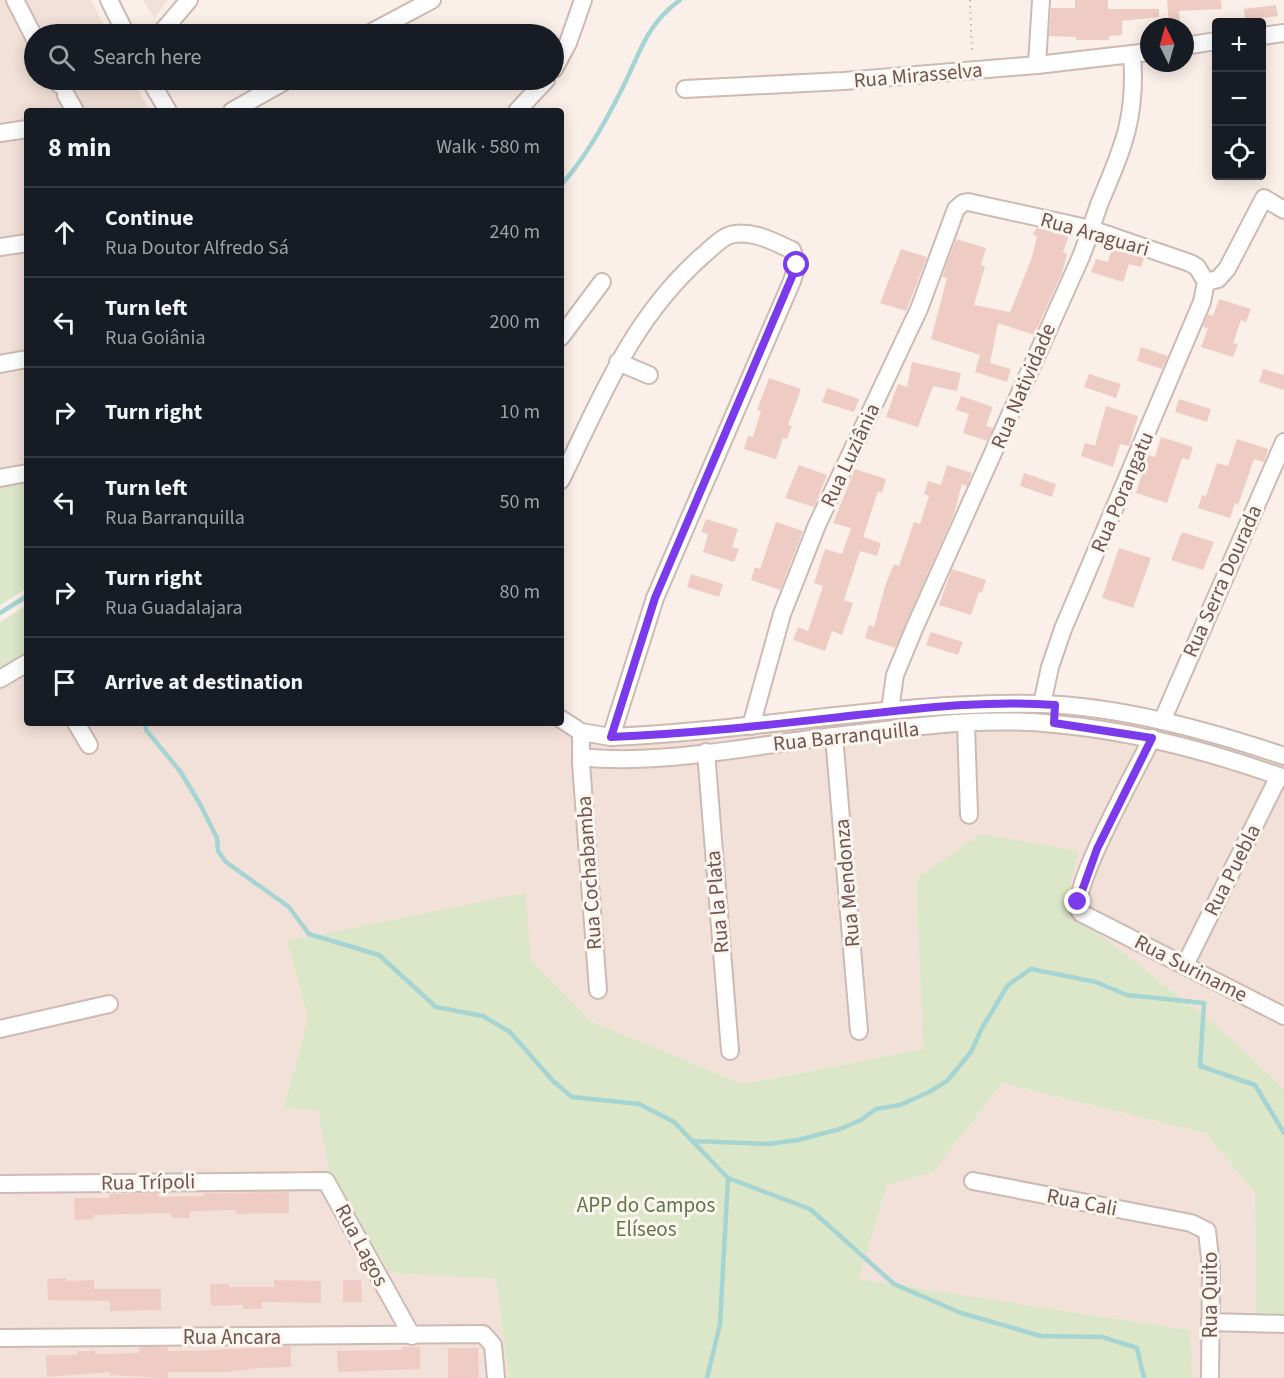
<!DOCTYPE html>
<html lang="en">
<head>
<meta charset="utf-8">
<style>
	:root { --surface:#171b24; --page:#20242c; --text:#f1f3f6; --muted:#9ea1a6; --line:#363941 }
	body { margin:0; font-family:"Source Sans 3",sans-serif; background:var(--page); color:var(--text) }
	.controls { position:absolute; right:18px; top:18px; display:grid; overflow:hidden; border-radius:6px; box-shadow:0 3px 15px #0003 }
	.controls button { width:54px; height:54px; display:grid; place-items:center; padding:0; border:0; border-bottom:2px solid var(--line); background:var(--surface); color:var(--text); font:30px sans-serif }
	.compass { position:absolute; left:1140px; top:18px; width:54px; height:54px; border-radius:50%; background:var(--surface); box-shadow:0 3px 15px #0003; rotate:355deg }
	.stop { position:absolute; width:18px; height:18px; margin:-14px; border:4px solid #7c3aed; border-radius:50%; background:#fff }
	.stop.end { background:#7c3aed; border-color:#fff; box-shadow:0 2px 6px #0008 }
	.list { margin:0; padding:0; list-style:none }
	h2 { display:flex; justify-content:space-between; align-items:center; height:78px; margin:0; padding:0 24px; font-size:26px }
	h2 small { font-size:20px; font-weight:400; color:var(--muted) }
	.list li { display:grid; grid-template-columns:39px 1fr auto; gap:18px; align-items:center; box-sizing:border-box; height:90px; padding:0 24px; border-top:2px solid var(--line) }
	.list b { display:block; font-size:22px; white-space:nowrap }
	.list p { margin:0; font-size:20px; white-space:nowrap; color:var(--muted) }
	.list em { font-size:20px; font-style:normal; color:var(--muted) }
	.icon { flex:none; width:33px; height:33px; fill:none; stroke:currentColor; stroke-width:2; stroke-linecap:round; stroke-linejoin:round }
	.map { position:relative; flex:none; width:1284px; height:1378px; overflow:hidden }
	.search { position:absolute; background:var(--surface); box-shadow:0 3px 15px #0003; left:24px; top:24px; width:540px; height:66px; display:flex; align-items:center; gap:15px; box-sizing:border-box; padding:0 21px; border-radius:33px; color:var(--muted); font-size:22px }
	.panel { position:absolute; background:var(--surface); box-shadow:0 3px 15px #0003; left:24px; top:108px; width:540px; height:618px; border-radius:6px }
	.map>svg:first-child { display:block }
	.residential { fill:#f2e1d8 }
	.green { fill:#dbe7c8 }
	.lines { fill:none; stroke-linecap:round; stroke-linejoin:round }
	.stream { stroke:#a6d4d2; stroke-width:4.5 }
	.building { fill:#eeccc3 }
	.minor-casing { stroke:#ceb9b3; stroke-width:20 }
	.path { stroke:#d3afa6; stroke-width:2; stroke-dasharray:1.5 4.5; stroke-linecap:butt }
	.minor { stroke:#fff; stroke-width:16 }
	.route { stroke:#7c3aed; stroke-width:8 }
	.labels { text-anchor:middle; dominant-baseline:central; stroke-width:6; stroke-linejoin:round; paint-order:stroke }
	.street-label { font-size:21px; fill:#73554f; stroke:#fdf5ef }
	.park-label { font-size:21px; fill:#5f7848; stroke:#fdf5ef }
</style>
</head>
<body>
<div class="map">
<svg width="1284" height="1378" viewBox="0 0 1284 1378">
	<rect width="100%" height="100%" fill="#fbf0e9"/>
	<!-- residential -->
	<g class="residential">
		<polygon points="0,0 91,0 109,34 34,34 34,80 132,80 150,111 27,111 27,474 0,478"/>
		<polygon points="143,0 168,0 154,18"/>
		<polygon points="27,668 27,723 561,723 606,734 740,737 883,715 1033,711 1156,727 1284,765 1284,1089 1224,1032 1066,907 916,879 923,1049 741,1084 591,1021 531,960 287,941 308,1018 284,1108 318,1110 328,1169 390,1273 496,1279 509,1378 0,1378 0,684"/>
		<polygon points="1002,1083 1205,1133 1255,1193 1256,1319 1284,1320 1284,1378 1193,1378 1188,1330 859,1279 887,1185 933,1172"/>
	</g>
	<!-- green -->
	<g class="green">
		<polygon points="27,481 27,588 0,605 0,486"/>
		<polygon points="27,605 27,656 0,672 0,622"/>
		<polygon points="981,834 1078,851 1066,907 1224,1032 1284,1089 1284,1320 1256,1319 1255,1193 1205,1133 1002,1083 933,1172 887,1185 859,1279 1189,1330 1193,1378 509,1378 496,1279 390,1273 328,1169 318,1110 284,1108 308,1018 287,941 525,893 531,960 591,1021 742,1084 923,1049 916,879"/>
	</g>
	<g class="lines">
		<!-- stream -->
		<g class="stream">
			<path d="M561,185C585,159 607,119 623,87C641,51 646,25 680,0"/>
			<polyline points="0,613 27,596"/>
			<polyline points="145,723 146,730 180,771 200,804 217,838 218,851 226,862 289,907 309,934 379,955 436,1007 483,1016 510,1032 553,1081 572,1097 639,1104 674,1122 728,1178 810,1209 894,1284 961,1313 1041,1336 1102,1337 1137,1348 1144,1378"/>
			<polyline points="693,1141 768,1144 798,1140 840,1129 861,1120 876,1109 900,1105 929,1092 947,1081 971,1052 982,1028 1008,985 1031,969 1096,982 1127,995 1204,1003 1200,1066 1255,1085 1284,1133"/>
			<polyline points="707,1378 720,1324 728,1178"/>
		</g>
	</g>
	<!-- building -->
	<g class="building">
		<polygon points="1075,0 1108,0 1108,9 1159,9 1159,17 1122,21 1122,35 1109,36 1109,40 1076,40 1076,37 1049,36 1051,8 1075,8"/>
		<polygon points="1167,0 1221,0 1222,9 1179,11 1180,25 1169,27"/>
		<polygon points="1276,5 1278,16 1245,20 1244,9"/>
		<polygon points="1036,228 1069,235 1063,252 1067,254 1062,273 1034,335 998,323 990,363 1011,369 1007,382 975,372 980,355 931,339 947,278 942,277 956,239 986,248 981,265 985,266 974,305 1010,312 1032,257 1037,236 1033,235"/>
		<polygon points="1112,247 1144,258 1141,267 1129,264 1123,282 1091,272 1096,259 1108,262"/>
		<polygon points="901,249 927,257 906,311 880,303"/>
		<polygon points="1219,299 1251,309 1246,322 1241,320 1233,343 1238,344 1233,357 1201,347 1208,328 1203,327 1205,321 1208,314 1213,316"/>
		<polygon points="1141,347 1168,356 1162,369 1137,361"/>
		<polygon points="912,362 961,373 957,391 933,386 918,427 886,417 898,384 907,387"/>
		<polygon points="1263,369 1284,375 1284,390 1259,382"/>
		<polygon points="1089,374 1121,384 1116,398 1084,387"/>
		<polygon points="769,378 801,389 788,425 792,426 787,439 783,438 776,459 744,449 748,436 753,437 761,411 757,410"/>
		<polygon points="827,388 859,399 854,412 822,402"/>
		<polygon points="961,396 993,407 986,426 993,428 987,441 963,433 969,414 956,410"/>
		<polygon points="1179,399 1211,409 1207,422 1175,412"/>
		<polygon points="1106,406 1138,416 1129,446 1120,444 1113,467 1081,456 1085,443 1095,446"/>
		<polygon points="1161,437 1193,447 1189,460 1182,458 1167,503 1136,493 1148,455 1155,457"/>
		<polygon points="1237,439 1268,449 1264,462 1254,459 1238,505 1235,503 1230,518 1198,508 1202,495 1206,496 1217,463 1228,466"/>
		<polygon points="799,465 827,475 814,507 785,498"/>
		<polygon points="947,465 972,473 967,486 962,484 954,514 895,648 865,638 869,625 874,627 885,586 894,564 899,566 914,522 920,524 929,496 924,494 928,481 941,485"/>
		<polygon points="855,469 886,479 882,493 878,491 863,537 881,543 877,556 860,551 844,600 853,603 842,635 832,631 825,651 793,640 798,627 808,631 823,586 814,583 825,549 842,554 851,528 833,523"/>
		<polygon points="1024,473 1056,484 1052,497 1020,486"/>
		<polygon points="706,519 738,529 732,547 739,549 734,562 703,552 708,534 701,532"/>
		<polygon points="776,522 803,531 780,590 751,580 755,567 760,569"/>
		<polygon points="1182,532 1214,542 1203,570 1171,560"/>
		<polygon points="1119,548 1151,558 1133,608 1102,598"/>
		<polygon points="952,569 986,580 982,593 979,592 971,615 939,605"/>
		<polygon points="691,574 723,584 719,597 687,587"/>
		<polygon points="931,632 963,642 958,655 926,645"/>
		<polygon points="289,1192 289,1213 236,1214 236,1210 190,1211 190,1218 171,1218 171,1213 93,1215 93,1219 75,1220 74,1198 109,1198 109,1194 158,1193 158,1197 204,1196 204,1193"/>
		<polygon points="66,1278 66,1281 94,1280 94,1289 161,1289 161,1310 110,1311 110,1301 48,1300 47,1279"/>
		<polygon points="274,1280 321,1281 321,1303 262,1302 262,1309 243,1309 243,1305 211,1306 210,1284 229,1284 229,1287 274,1287"/>
		<polygon points="343,1280 361,1280 362,1302 343,1302"/>
		<polygon points="291,1346 291,1367 259,1368 226,1372 168,1372 168,1378 110,1375 110,1372 47,1377 46,1355 77,1355 77,1351 95,1351 95,1354 139,1353 139,1347 168,1347 168,1351 195,1351"/>
		<polygon points="402,1347 420,1347 420,1369 338,1372 337,1351 402,1350"/>
		<polygon points="448,1348 478,1348 479,1378 448,1378"/>
	</g>
	<g class="lines">
		<!-- minor casing -->
		<g class="minor-casing">
			<g id="minor">
				<polyline points="15,0 34,37"/>
				<polyline points="109,0 126,34"/>
				<polyline points="160,34 189,0"/>
				<polyline points="368,34 432,0"/>
				<polyline points="1262,36 1284,33"/>
				<polyline points="1185,46 1216,41"/>
				<polyline points="1037,65 1041,0"/>
				<polyline points="554,69 568,43 583,0"/>
				<polyline points="57,80 60,85"/>
				<polyline points="150,80 168,111"/>
				<polyline points="685,89 844,81 1037,65 1149,52"/>
				<polyline points="66,95 75,111"/>
				<polyline points="232,111 287,80"/>
				<polyline points="517,111 546,80"/>
				<polyline points="0,133 27,129"/>
				<polyline points="0,247 27,243"/>
				<polyline points="1206,282 1218,279 1227,269 1264,198 1284,210"/>
				<polyline points="561,337 602,282"/>
				<polyline points="618,362 649,375"/>
				<polyline points="0,364 27,359"/>
				<polyline points="0,478 27,473"/>
				<path d="M561,480C602,397 630,321 701,257C710,250 720,238 730,235C751,229 774,242 792,250L797,265L792,281L655,598L611,737"/>
				<polyline points="0,679 27,663"/>
				<path d="M890,710L895,675L914,629L1080,259C1088,240 1093,221 1100,202C1123,148 1137,116 1132,56"/>
				<path d="M561,719L581,732L611,737C754,731 897,701 1041,704C1118,706 1210,731 1284,756"/>
				<polyline points="1162,721 1284,442"/>
				<polyline points="76,723 89,745"/>
				<polyline points="966,724 969,815"/>
				<polyline points="751,726 782,614 817,525 919,309 956,209 963,203 968,202 1091,229 1190,263 1197,267 1206,282 1202,302 1063,629 1050,667 1042,704"/>
				<polyline points="581,732 581,763 598,990"/>
				<polyline points="834,736 859,1031"/>
				<path d="M1152,738C1136,771 1075,879 1078,909L1081,913L1284,1016"/>
				<polyline points="706,752 730,1051"/>
				<path d="M581,757C658,766 756,745 834,736C906,728 982,716 1055,724C1134,731 1209,751 1284,778"/>
				<polyline points="1185,965 1279,776"/>
				<polyline points="0,1029 109,1004"/>
				<polyline points="973,1181 1191,1223 1207,1231 1211,1267 1210,1378"/>
				<polyline points="0,1184 326,1181 412,1336"/>
				<polyline points="1210,1322 1284,1324"/>
				<polyline points="0,1338 483,1334 493,1345 496,1378"/>
			</g>
		</g>
		<!-- path -->
		<polyline class="path" points="970,0 972,54"/>
		<!-- minor -->
		<use href="#minor" class="minor"/>
	</g>
	<g class="lines">
		<!-- route -->
		<path class="route" d="M797,265L655,598L611,737C693,734 776,724 858,715C923,708 989,700 1055,705L1054,723L1152,738L1097,849L1078,902"/>
	</g>
	<g class="labels">
		<!-- street labels -->
		<g class="street-label">
			<text transform="translate(918 75) rotate(-5)">Rua Mirasselva</text>
			<text transform="translate(1095 234) rotate(16)">Rua Araguari</text>
			<text transform="translate(1023 386) rotate(-67)">Rua Natividade</text>
			<text transform="translate(850 455) rotate(-65)">Rua Luziânia</text>
			<text transform="translate(1122 492) rotate(-67)">Rua Porangatu</text>
			<text transform="translate(1222 581) rotate(-66)">Rua Serra Dourada</text>
			<text transform="translate(846 736) rotate(-6)">Rua Barranquilla</text>
			<text transform="translate(1232 870) rotate(-63)">Rua Puebla</text>
			<text transform="translate(589 873) rotate(-94)">Rua Cochabamba</text>
			<text transform="translate(847 883) rotate(-95)">Rua Mendonza</text>
			<text transform="translate(717 902) rotate(-95)">Rua la Plata</text>
			<text transform="translate(1191 968) rotate(27)">Rua Suriname</text>
			<text transform="translate(148 1182) rotate(-1)">Rua Trípoli</text>
			<text transform="translate(1082 1202) rotate(11)">Rua Cali</text>
			<text transform="translate(362 1245) rotate(62)">Rua Lagos</text>
			<text transform="translate(1210 1295) rotate(-90)">Rua Quito</text>
			<text x="232" y="1337">Rua Ancara</text>
		</g>
		<!-- park labels -->
		<g class="park-label">
			<text x="646" y="1205">APP do Campos<tspan x="646" dy="24">Elíseos</tspan></text>
		</g>
	</g>
</svg>
<div class="controls">
<button>+</button>
<button>−</button>
<button><svg class="icon" aria-label="locate" viewBox="0 0 24 24"><circle cx="12" cy="12" r="6"/><path d="M12 2v4M12 18v4M2 12h4M18 12h4"/></svg></button>
</div>
<svg class="compass" viewBox="-18 -18 36 36"><path d="M0-13l5 13h-10z" fill="#e53935"/><path d="M0 13l5-13h-10z" fill="#9ea1a6"/></svg>
<div class="stop" style="left:797px;top:265px"></div>
<div class="stop end" style="left:1078px;top:902px"></div>
<div class="search"><svg class="icon" aria-label="search" viewBox="0 0 24 24"><circle cx="10" cy="10" r="6"/><path d="M15 15l6 6"/></svg>Search here</div>
<section class="panel">
<h2>8 min<small>Walk · 580 m</small></h2>
<ul class="list">
<li><svg class="icon" aria-label="ahead" viewBox="0 0 24 24"><path d="M12 20V5M6 11l6-6 6 6"/></svg><div><b>Continue</b><p>Rua Doutor Alfredo Sá</p></div><em>240 m</em></li>
<li><svg class="icon" aria-label="left" viewBox="0 0 24 24"><path d="M17 20v-9H6M10 6l-5 5 5 5"/></svg><div><b>Turn left</b><p>Rua Goiânia</p></div><em>200 m</em></li>
<li><svg class="icon" aria-label="right" viewBox="0 0 24 24"><path d="M7 20v-9h11M14 6l5 5-5 5"/></svg><div><b>Turn right</b></div><em>10 m</em></li>
<li><svg class="icon" aria-label="left" viewBox="0 0 24 24"><path d="M17 20v-9H6M10 6l-5 5 5 5"/></svg><div><b>Turn left</b><p>Rua Barranquilla</p></div><em>50 m</em></li>
<li><svg class="icon" aria-label="right" viewBox="0 0 24 24"><path d="M7 20v-9h11M14 6l5 5-5 5"/></svg><div><b>Turn right</b><p>Rua Guadalajara</p></div><em>80 m</em></li>
<li><svg class="icon" aria-label="arrive" viewBox="0 0 24 24"><path d="M6 21V4h12l-3 4 3 4H6"/></svg><div><b>Arrive at destination</b></div></li>
</ul>
</section>
</div>
</body>
</html>
